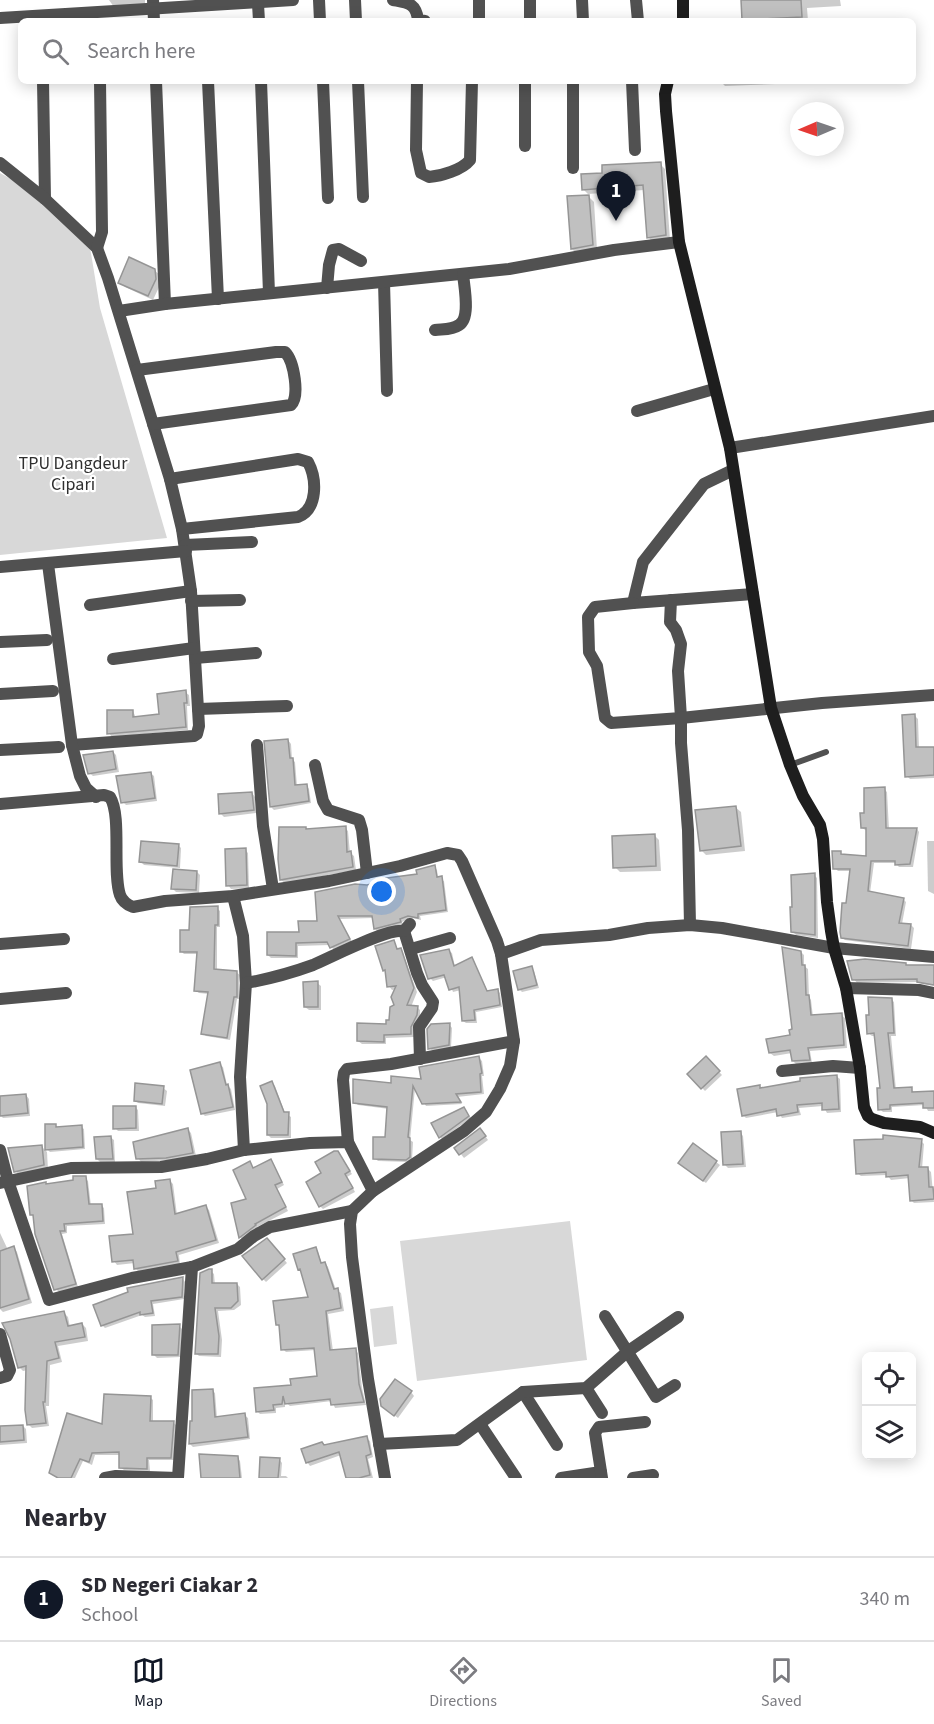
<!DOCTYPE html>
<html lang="en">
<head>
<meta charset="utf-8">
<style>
	:root { --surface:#fff; --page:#f2f2f3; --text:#2b2b33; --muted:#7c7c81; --line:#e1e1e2; --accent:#111827 }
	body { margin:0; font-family:"Source Sans 3",sans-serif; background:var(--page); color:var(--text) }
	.controls { position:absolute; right:18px; bottom:18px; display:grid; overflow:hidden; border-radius:9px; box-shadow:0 3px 15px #0003 }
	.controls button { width:54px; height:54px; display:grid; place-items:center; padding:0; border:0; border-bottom:2px solid var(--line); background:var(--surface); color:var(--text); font:30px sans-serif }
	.compass { position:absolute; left:790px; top:102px; width:54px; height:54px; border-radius:50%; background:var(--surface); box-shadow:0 3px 15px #0003; rotate:268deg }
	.you { position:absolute; left:382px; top:892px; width:21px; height:21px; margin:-15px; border:4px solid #fff; border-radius:50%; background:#1a73e8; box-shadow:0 0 0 9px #1a73e833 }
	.badge { display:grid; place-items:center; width:39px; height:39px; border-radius:50%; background:var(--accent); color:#fff; font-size:20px; font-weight:700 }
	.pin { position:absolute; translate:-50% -50px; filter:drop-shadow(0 2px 3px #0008) }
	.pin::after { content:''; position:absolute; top:32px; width:21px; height:18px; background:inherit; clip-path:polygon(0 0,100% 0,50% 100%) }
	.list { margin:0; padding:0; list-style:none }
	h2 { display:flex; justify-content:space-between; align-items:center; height:78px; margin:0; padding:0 24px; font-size:26px }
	h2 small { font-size:20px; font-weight:400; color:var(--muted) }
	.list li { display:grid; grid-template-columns:39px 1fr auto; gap:18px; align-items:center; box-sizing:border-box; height:84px; padding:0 24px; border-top:2px solid var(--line) }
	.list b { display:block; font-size:22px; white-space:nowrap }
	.list p { margin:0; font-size:20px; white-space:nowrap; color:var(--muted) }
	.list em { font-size:20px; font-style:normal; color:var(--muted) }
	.icon { flex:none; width:33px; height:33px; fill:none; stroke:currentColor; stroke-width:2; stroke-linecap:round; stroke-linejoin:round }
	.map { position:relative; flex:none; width:934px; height:1478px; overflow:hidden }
	.search { position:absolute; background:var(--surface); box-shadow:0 3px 15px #0003; left:18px; right:18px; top:18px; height:66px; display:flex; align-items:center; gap:15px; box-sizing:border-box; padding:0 21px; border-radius:9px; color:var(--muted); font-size:22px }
	.sheet { height:162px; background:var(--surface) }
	nav { display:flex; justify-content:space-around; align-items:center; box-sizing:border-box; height:84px; border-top:2px solid var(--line); background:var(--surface); font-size:16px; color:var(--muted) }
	nav a { display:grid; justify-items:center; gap:3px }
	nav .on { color:var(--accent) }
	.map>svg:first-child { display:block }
	.green { fill:#d8d8d8 }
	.shadow { fill:#0003 }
	.building { fill:#c0c0c0; stroke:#959595; stroke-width:1.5 }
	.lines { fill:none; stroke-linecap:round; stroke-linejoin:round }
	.lane { stroke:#515151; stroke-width:6 }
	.street { stroke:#515151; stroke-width:12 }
	.secondary { stroke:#1e1e1e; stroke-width:12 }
	.labels { text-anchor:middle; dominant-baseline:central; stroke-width:4.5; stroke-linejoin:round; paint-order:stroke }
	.park-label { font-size:18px; fill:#2f2f2f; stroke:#fff }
</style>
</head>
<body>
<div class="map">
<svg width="934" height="1478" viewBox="0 0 934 1478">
	<rect width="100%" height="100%" fill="#fff"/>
	<!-- green -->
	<g class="green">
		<polygon points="0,173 38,194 89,241 100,308 167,538 0,555"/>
		<polygon points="570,1221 587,1360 417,1381 400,1241"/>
		<polygon points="393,1306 397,1344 374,1347 370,1309"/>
	</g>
	<!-- shadow -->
	<g class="shadow">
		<polygon points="109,0 145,0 145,5 114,7"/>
		<polygon points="742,0 840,0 841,6 807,8 808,21 744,21"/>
		<polygon points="720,81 802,81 802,83 725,86"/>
		<polygon points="660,164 665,169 670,240 653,242 648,237 644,190 588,194 583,189 604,175"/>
		<polygon points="589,197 594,202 597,250 577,254 572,249"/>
		<polygon points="154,270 160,275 160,285 153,300 125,287 120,282"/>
		<polygon points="185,692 189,695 190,706 187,706 188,730 112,737 109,733 133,711 136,718 160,715"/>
		<polygon points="915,716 918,719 919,749 934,749 934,778 910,779 907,776"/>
		<polygon points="288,740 291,744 292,759 295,762 297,786 306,785 309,789 311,803 274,810 271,807"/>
		<polygon points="113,752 116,755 119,772 93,776 89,773"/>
		<polygon points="150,773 154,776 157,801 126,805 123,802"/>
		<polygon points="884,789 887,792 889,829 917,829 919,832 913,867 899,867 895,863 874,863 870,893 903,899 906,902 902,924 911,925 914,928 911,949 845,940 842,937 851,871 838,871 835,868 840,853 843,856 867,857 867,831 862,828 866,814"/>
		<polygon points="252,793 255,797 256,813 224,817 221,814"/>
		<polygon points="735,807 741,812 745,851 706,855 701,850"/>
		<polygon points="306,828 307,830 345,828 348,831 350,853 354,856 356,870 285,883 281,880"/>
		<polygon points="654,835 659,840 661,871 620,872 615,867"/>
		<polygon points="927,841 934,841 934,894 928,891"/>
		<polygon points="178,845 181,848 180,868 144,865 141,862"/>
		<polygon points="245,850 248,853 249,888 231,889 228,885"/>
		<polygon points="434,867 437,870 438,878 444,881 448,912 420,916 421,920 412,918 402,922 403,925 378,932 375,929 373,918 339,919 352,942 334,950 330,945 298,946 298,958 271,958 268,955 319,922 367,886 419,875"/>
		<polygon points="197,872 200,875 199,893 176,892 173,889"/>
		<polygon points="814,875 817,878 818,938 796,935 792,931"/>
		<polygon points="217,908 220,911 220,927 217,927 217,970 236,972 240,975 239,999 237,999 230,1040 206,1036 203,1033 209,994 199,993 195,990 198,954 184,954 181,951 191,932"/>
		<polygon points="394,942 398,951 403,953 417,992 411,1007 417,1007 420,1010 420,1018 414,1037 386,1038 386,1044 362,1044 358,1041 391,1022 396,1006 396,989 392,990 389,986 387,973 384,970"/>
		<polygon points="449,951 452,953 455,967 472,959 474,962 488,992 497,990 500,993 502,1007 476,1012 477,1023 466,1023 463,1021 461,990 453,992 447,977 433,981 430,978"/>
		<polygon points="801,952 804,955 804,966 808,969 809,997 811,1000 813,1017 841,1015 845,1018 847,1048 810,1051 812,1063 796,1064 793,1061 792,1053 774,1056 770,1053 792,1036 794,1030"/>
		<polygon points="906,964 908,967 934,967 934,986 922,984 919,982 857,983 854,979"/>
		<polygon points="531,968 534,971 539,988 522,992 519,989"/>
		<polygon points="317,983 321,986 321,1010 309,1010 305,1007"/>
		<polygon points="891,999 894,1002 896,1036 891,1036 896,1090 911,1089 914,1092 934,1092 934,1111 928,1111 925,1105 892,1107 892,1112 883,1112 880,1109 882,1089 876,1036 872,1036 868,1033"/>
		<polygon points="449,1024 452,1028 451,1048 433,1051 429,1048"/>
		<polygon points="479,1058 482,1061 484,1076 482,1076 484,1094 457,1097 462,1104 426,1106 415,1088 410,1140 413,1142 412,1160 409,1162 378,1161 375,1158 386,1139 389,1109 358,1105 355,1102 392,1085 423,1080"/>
		<polygon points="706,1058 722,1075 705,1091 689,1074"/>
		<polygon points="219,1064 223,1067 227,1085 231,1089 235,1110 205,1116 202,1113"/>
		<polygon points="836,1076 840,1079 841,1112 827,1113 823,1106 799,1108 801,1115 782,1118 778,1112 746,1118 743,1115 759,1086 762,1089"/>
		<polygon points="272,1083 275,1086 285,1113 291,1117 291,1138 271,1138 268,1135"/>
		<polygon points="163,1088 167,1091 165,1106 138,1103 135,1100"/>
		<polygon points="26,1095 29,1099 30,1116 3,1118 0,1115 0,1098"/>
		<polygon points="135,1107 138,1110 139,1131 118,1131 115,1128"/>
		<polygon points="466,1111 471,1118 442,1139 440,1137"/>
		<polygon points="55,1125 58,1128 81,1127 84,1129 85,1149 50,1152 47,1149"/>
		<polygon points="188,1130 191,1133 196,1156 170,1160 141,1162 138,1158"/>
		<polygon points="740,1132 743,1136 746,1167 728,1168 725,1165"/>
		<polygon points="483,1133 488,1140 464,1158 456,1148"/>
		<polygon points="110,1137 114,1140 115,1162 100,1162 97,1159"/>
		<polygon points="921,1141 924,1144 922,1169 928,1169 931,1172 934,1202 914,1203 911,1200 910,1178 891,1180 887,1175 861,1176 857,1173"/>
		<polygon points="694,1145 720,1165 706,1183 683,1166"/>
		<polygon points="41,1146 47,1152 48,1170 21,1176 15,1171"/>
		<polygon points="337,1152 352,1174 347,1177 355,1192 323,1209 320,1206 324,1173"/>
		<polygon points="271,1161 284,1185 277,1189 288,1211 257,1227 258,1229 243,1240 240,1237 248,1200 250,1163 254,1169"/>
		<polygon points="85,1178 88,1181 91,1206 101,1205 104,1208 105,1224 67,1226 67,1233 62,1234 78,1287 59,1292 56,1289 34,1217 32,1214 47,1185"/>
		<polygon points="170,1181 173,1184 177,1215 205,1206 209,1210 219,1243 179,1255 180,1265 139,1272 136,1269 135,1263 117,1265 114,1261 135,1235 158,1190"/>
		<polygon points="0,1233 8,1250 14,1248 17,1252 32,1303 3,1312 0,1309"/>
		<polygon points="270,1243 287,1263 266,1282 263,1279"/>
		<polygon points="315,1249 318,1252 322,1264 325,1263 328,1267 336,1290 341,1293 344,1311 328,1314 333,1351 355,1350 358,1353 362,1388 366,1405 335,1408 332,1401 290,1406 285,1402 285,1407 276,1408 276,1413 260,1414 257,1411 292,1387 319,1377 316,1350 286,1352 283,1349 280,1328 277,1324 309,1299"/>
		<polygon points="211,1271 214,1274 215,1285 237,1284 240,1287 241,1305 234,1310 218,1311 222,1340 221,1357 199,1356 196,1353"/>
		<polygon points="183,1279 185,1282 184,1299 153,1304 155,1316 145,1317 142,1315 105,1328 102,1325"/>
		<polygon points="64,1313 68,1317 70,1327 82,1324 86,1328 88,1341 58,1346 62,1362 50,1365 49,1406 46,1406 49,1426 32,1428 28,1424 28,1370 23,1371 19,1367"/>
		<polygon points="179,1326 182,1329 181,1357 157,1358 154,1355"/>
		<polygon points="212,1390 215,1393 217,1418 244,1415 248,1418 250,1439 193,1447 190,1444"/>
		<polygon points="411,1392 414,1396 398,1418 386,1409"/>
		<polygon points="150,1397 153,1400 153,1423 173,1422 176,1425 174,1460 149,1460 150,1471 124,1470 120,1467 120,1455 95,1455 92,1465 83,1461 75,1478 57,1478 50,1473 103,1426"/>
		<polygon points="23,1426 26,1429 27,1443 0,1445 0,1428"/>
		<polygon points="366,1438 370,1441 373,1457 368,1459 373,1478 347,1478 341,1455 310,1466 307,1462 325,1447"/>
		<polygon points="237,1457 240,1461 242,1478 207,1478"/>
		<polygon points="279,1459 282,1463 281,1476 286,1476 288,1478 261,1478"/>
	</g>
	<!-- building -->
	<g class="building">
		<polygon points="741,0 801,0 802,17 742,20"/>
		<polygon points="661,162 666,235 647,238 643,185 582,190 581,174 602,173 602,165"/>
		<polygon points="589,195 593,245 571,249 567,196"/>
		<polygon points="129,257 155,269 156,279 148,296 118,283"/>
		<polygon points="186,690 187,703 184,703 186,727 107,734 107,710 133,710 133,717 159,714 157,694"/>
		<polygon points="915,714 916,747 934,747 934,775 905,777 902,715"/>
		<polygon points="288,739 290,758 293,758 295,785 307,784 309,801 270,807 264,741"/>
		<polygon points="113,751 116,769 88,774 83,755"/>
		<polygon points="151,772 155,798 121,803 116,776"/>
		<polygon points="885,787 886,828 917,828 910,864 895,865 895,861 871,861 868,891 904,898 899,923 911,924 908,946 841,938 840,932 842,903 846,903 850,869 833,869 832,851 841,851 841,854 866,856 866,828 861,828 860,813 864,813 864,788"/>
		<polygon points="252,792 254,810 219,814 218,794"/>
		<polygon points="736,806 741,846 700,851 695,810"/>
		<polygon points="346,826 347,852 351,851 353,867 280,880 278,859 279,827 306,827 306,829"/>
		<polygon points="655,834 656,866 613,868 612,836"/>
		<polygon points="141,841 179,844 177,866 139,862"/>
		<polygon points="246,848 247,885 226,886 225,849"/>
		<polygon points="435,865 437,877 442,876 446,910 418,914 418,918 408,916 400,919 401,922 374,929 372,916 338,916 350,939 330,948 327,942 296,943 296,956 267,955 267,932 299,932 298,921 317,921 315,892 355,884 367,885 387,880 386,878 417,874 416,870"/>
		<polygon points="173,869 197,871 196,890 171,889"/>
		<polygon points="815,873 815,935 791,932 790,907 792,907 791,875"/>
		<polygon points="218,906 218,925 215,925 214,969 237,971 237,997 234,997 227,1038 201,1034 208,992 194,991 197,952 180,952 180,930 189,930 190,907"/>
		<polygon points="394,940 397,949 401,948 414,988 407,1005 418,1006 417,1015 411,1027 411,1034 384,1035 384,1042 357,1041 357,1023 386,1024 386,1020 389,1020 390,1007 394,1005 391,997 396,986 387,987 385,970 383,971 375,946"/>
		<polygon points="782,947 801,951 802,965 805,965 806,995 809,995 811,1015 842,1013 844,1045 808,1048 810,1060 792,1061 790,1050 769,1053 766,1039 790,1035 789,1030 792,1029"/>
		<polygon points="449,949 454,966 472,957 487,991 498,989 500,1005 474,1010 475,1020 462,1021 459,987 449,990 444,975 428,979 420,955"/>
		<polygon points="865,959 906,963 906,965 934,965 934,985 917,982 917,979 852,980 847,961"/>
		<polygon points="532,966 537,985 518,990 513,971"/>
		<polygon points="318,981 318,1007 304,1007 303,982"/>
		<polygon points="868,997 892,998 894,1033 888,1033 894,1088 912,1087 912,1092 934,1091 934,1108 923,1108 923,1103 890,1105 890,1109 878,1110 877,1088 880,1088 874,1033 867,1034 866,1015 869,1015"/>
		<polygon points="450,1023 449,1045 428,1049 427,1029 431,1024"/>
		<polygon points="479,1056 482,1073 480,1074 481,1092 456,1094 461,1102 422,1104 413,1086 408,1137 410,1138 410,1157 406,1160 373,1159 373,1137 385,1137 387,1107 353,1103 353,1079 391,1083 391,1076 421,1079 419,1067"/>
		<polygon points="706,1056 720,1071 701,1089 687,1074"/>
		<polygon points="220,1062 226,1085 228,1084 233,1107 201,1114 190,1070"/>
		<polygon points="837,1075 839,1109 822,1110 822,1103 797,1105 798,1112 777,1116 776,1109 742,1116 737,1089 760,1085 760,1088 800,1081 800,1078"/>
		<polygon points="272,1081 284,1112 289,1112 288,1135 267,1135 267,1104 260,1086"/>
		<polygon points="135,1083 164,1086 162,1104 134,1101"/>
		<polygon points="26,1094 28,1113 0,1116 0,1096"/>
		<polygon points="113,1106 136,1106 136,1128 113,1129"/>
		<polygon points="464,1107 469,1116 439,1138 431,1123"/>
		<polygon points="45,1124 56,1124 56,1127 82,1125 83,1147 45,1150"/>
		<polygon points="188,1128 193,1153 166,1158 136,1159 133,1142"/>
		<polygon points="480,1128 486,1136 459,1155 454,1148"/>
		<polygon points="741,1131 743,1164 723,1165 721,1132"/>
		<polygon points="883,1135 922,1139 919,1167 928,1167 929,1187 933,1187 934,1199 910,1201 908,1175 886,1177 886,1172 856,1174 854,1140 883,1139"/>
		<polygon points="111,1136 113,1159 96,1159 94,1137"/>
		<polygon points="693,1143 717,1161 703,1181 678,1163"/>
		<polygon points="42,1145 44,1165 14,1172 8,1148"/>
		<polygon points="334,1151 338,1151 350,1171 345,1174 353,1188 319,1207 306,1182 321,1173 315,1162"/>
		<polygon points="271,1159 282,1182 275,1185 286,1207 255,1224 256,1225 239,1238 231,1203 246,1199 233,1170 250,1161 253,1168"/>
		<polygon points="73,1176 86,1176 89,1204 102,1204 103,1221 64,1224 65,1231 60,1231 76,1284 54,1290 35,1234 33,1215 30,1215 27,1186 46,1182 46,1184 73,1180"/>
		<polygon points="170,1179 175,1214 206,1205 216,1240 176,1252 178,1261 134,1269 133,1260 112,1262 109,1236 133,1234 127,1192 156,1188 155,1181"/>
		<polygon points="267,1238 285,1259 262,1280 242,1256"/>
		<polygon points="14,1246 29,1299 0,1308 0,1251"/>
		<polygon points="316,1247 321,1263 325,1262 334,1289 338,1288 341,1308 326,1311 330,1350 356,1348 359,1384 364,1402 331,1405 330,1399 285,1404 283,1396 282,1404 273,1405 274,1410 256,1412 254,1388 291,1385 290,1379 317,1376 314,1348 281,1350 279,1325 276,1325 273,1301 308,1297 300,1269 298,1270 293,1254"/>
		<polygon points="209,1269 212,1269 212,1283 237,1283 238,1301 231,1308 215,1308 219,1336 218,1354 195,1354 200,1273"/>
		<polygon points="183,1277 182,1297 151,1301 153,1313 140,1315 140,1312 101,1326 93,1305 128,1292 127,1288"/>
		<polygon points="64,1311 68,1326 82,1323 85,1337 55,1342 59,1358 47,1361 45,1402 43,1402 46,1423 27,1425 25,1410 26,1366 18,1368 10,1339 2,1323"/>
		<polygon points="180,1324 178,1355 152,1355 152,1325"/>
		<polygon points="395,1379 412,1391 394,1416 381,1406 380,1399"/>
		<polygon points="213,1389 215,1417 245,1413 248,1437 189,1444 190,1421 192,1421 192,1390"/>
		<polygon points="104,1394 151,1396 150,1421 174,1421 171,1458 147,1458 147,1469 119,1468 119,1452 92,1453 89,1462 80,1459 71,1478 58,1478 49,1473 67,1413 102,1424"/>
		<polygon points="23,1425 24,1440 0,1442 0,1426"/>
		<polygon points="367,1436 371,1454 366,1456 370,1475 359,1478 346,1478 339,1452 306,1463 301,1449 322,1442 324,1445"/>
		<polygon points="199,1454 238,1456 240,1478 201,1478"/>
		<polygon points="260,1457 280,1458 278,1478 259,1478"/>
	</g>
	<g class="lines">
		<!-- lane -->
		<polyline class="lane" points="790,765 826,752"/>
		<!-- street -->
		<g class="street">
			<polyline points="153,0 154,21"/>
			<polyline points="319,0 320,21"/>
			<polyline points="355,0 356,21"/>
			<path d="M393,0C408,3 416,3 418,20L425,21"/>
			<polyline points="530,0 530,21"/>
			<polyline points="582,0 583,21"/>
			<polyline points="636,0 638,21"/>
			<polyline points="258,4 259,21"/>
			<polyline points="0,18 293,0"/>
			<polyline points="479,21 479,0"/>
			<polyline points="43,81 45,199"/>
			<polyline points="156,81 165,304"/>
			<polyline points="208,81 218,299"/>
			<polyline points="261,81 269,293"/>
			<polyline points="323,81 328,198"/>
			<polyline points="358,81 363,197"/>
			<path d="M417,81L416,150L421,173L429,177C441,176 462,170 470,160L472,81"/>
			<polyline points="573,81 573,168"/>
			<polyline points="632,81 635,150"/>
			<polyline points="525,146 525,81"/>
			<polyline points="0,163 45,199 97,248 108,278 170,479 182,529 191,591 199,726 197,734 194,736 72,745"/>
			<polyline points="97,248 102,232 100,81"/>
			<polyline points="384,282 387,391"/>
			<polyline points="327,288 329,265 333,250 339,249 361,261"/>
			<polyline points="119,311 165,304 509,269 614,250 679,242"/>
			<path d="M435,330C442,329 452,330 459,325C471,318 464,286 463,274"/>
			<path d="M137,370L276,352H285C294,361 300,397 291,405L153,424"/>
			<polyline points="637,411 714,389"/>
			<polyline points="730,448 934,416"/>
			<polyline points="733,470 704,484 643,562 633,603 753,594"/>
			<path d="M170,479L298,459L308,462C317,479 318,509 298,517L182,529"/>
			<polyline points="185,545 252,542"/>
			<polyline points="48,564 72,745 80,776 86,788 96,797"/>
			<polyline points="0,567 186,551"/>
			<polyline points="191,601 240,600"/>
			<polyline points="633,603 595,607 588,617 589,652 597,666 605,718 611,723 681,718 678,671 681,644 676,630 670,622 671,600"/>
			<polyline points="90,605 191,591"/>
			<polyline points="0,642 47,640"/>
			<polyline points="195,658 256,653"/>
			<polyline points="113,659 194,648"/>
			<polyline points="0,694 53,691"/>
			<polyline points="198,709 287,706"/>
			<polyline points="257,745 263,826 273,889"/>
			<polyline points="0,750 59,747"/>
			<polyline points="315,765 323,801 328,810 359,820 362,830 367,873"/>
			<path d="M0,804L104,795L110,797C122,816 112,871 120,895C122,901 128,905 133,907L165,901L233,896L329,881L400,866L447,853L458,855L462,861L497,941L501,954L514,1041L510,1066L500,1089L486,1112L464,1131L373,1191L352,1211L350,1224L352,1257L368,1379L385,1478"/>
			<polyline points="233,896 243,936 246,983 240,1077 244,1150"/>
			<polyline points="690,925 688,830 681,743 681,718 822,703 934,695"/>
			<polyline points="404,931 417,973 422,985 433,1002 432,1008 419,1027 420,1059"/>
			<polyline points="0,944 64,939"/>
			<polyline points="411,949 450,938"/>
			<polyline points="501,954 541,940 609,935 648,928 690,925 722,928 834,948 934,957"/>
			<path d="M246,983C269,979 291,973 313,965C332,957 387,928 404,931L410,924"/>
			<polyline points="846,988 919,990 934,993"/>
			<polyline points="0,999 66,993"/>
			<polyline points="782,1071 833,1066 860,1068"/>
			<polyline points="348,1142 343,1080 344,1073 347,1069 391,1064 514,1041"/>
			<polyline points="0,1150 8,1181 49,1300 132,1278 192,1267 238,1249 254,1236 270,1227 352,1211"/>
			<polyline points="0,1183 71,1168 161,1167 207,1159 244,1150 310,1143 348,1142 373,1191"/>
			<polyline points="605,1316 656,1397 675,1385"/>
			<polyline points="0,1334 10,1370 7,1376 0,1378"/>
			<polyline points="586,1388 602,1413"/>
			<polyline points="523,1392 557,1445"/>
			<polyline points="480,1424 516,1478"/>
			<polyline points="379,1444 457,1440 523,1392 586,1388 627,1352 678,1317"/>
			<polyline points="105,1478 116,1476 178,1478"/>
			<polyline points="178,1478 192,1267"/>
			<polyline points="561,1478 601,1472"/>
			<polyline points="602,1478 595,1433 599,1427 645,1422"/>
			<polyline points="633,1478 653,1475"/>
		</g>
		<!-- secondary -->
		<g class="secondary">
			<polyline points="683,0 683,21"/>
			<polyline points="668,81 665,94 666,111 679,242 730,448 771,708 790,765 803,796 820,825 823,839 827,902 831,931 834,948 846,988 860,1068 864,1107 868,1116 872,1119 884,1123 920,1127 934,1133"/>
		</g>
	</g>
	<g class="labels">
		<!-- park labels -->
		<g class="park-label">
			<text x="73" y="463">TPU Dangdeur<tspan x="73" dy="21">Cipari</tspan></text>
		</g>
	</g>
</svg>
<div class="controls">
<button><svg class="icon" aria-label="locate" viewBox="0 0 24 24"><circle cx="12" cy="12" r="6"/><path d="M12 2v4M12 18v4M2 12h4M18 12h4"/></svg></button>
<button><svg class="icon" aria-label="layers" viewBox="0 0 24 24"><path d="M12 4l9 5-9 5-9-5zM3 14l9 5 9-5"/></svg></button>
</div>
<svg class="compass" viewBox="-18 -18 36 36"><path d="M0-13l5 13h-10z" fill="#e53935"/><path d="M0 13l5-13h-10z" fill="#7c7c81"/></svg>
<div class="you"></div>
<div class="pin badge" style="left:616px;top:221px">1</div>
<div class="search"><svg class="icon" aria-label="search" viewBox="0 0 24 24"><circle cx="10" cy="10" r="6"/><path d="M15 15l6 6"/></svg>Search here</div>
</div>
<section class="sheet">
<h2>Nearby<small></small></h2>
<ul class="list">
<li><span class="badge">1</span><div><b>SD Negeri Ciakar 2</b><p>School</p></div><em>340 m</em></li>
</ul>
</section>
<nav>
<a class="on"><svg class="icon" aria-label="map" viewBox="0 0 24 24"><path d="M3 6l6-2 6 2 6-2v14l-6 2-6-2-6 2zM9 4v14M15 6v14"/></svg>Map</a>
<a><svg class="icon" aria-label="directions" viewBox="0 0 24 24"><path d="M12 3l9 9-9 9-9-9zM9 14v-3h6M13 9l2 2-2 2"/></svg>Directions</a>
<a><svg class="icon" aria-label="saved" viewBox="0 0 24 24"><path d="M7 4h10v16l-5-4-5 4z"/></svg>Saved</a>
</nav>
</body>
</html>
